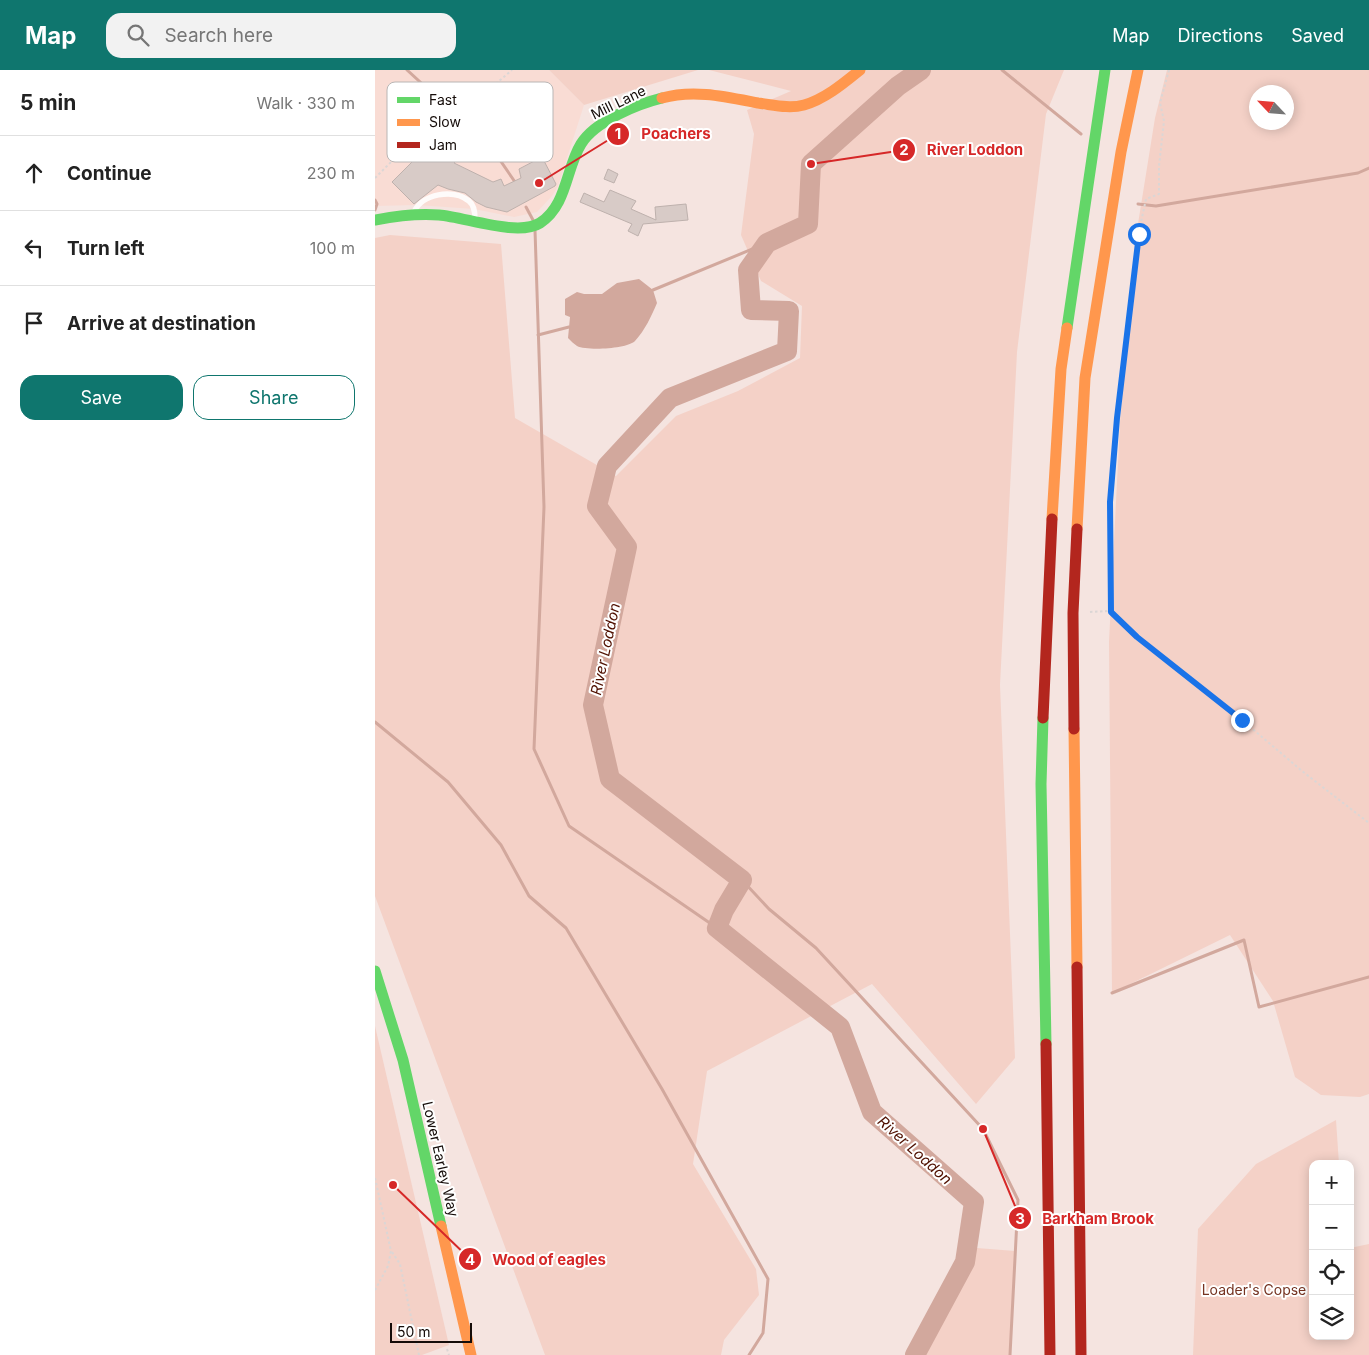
<!DOCTYPE html>
<html lang="en">
<head>
<meta charset="utf-8">
<style>
	:root { --surface:#fff; --page:#f2f2f2; --text:#222; --muted:#767676; --line:#e0e0e0; --accent:#0f766e }
	body { margin:0; font-family:Inter,sans-serif; background:var(--page); color:var(--text) }
	.controls { position:absolute; right:15px; bottom:15px; display:grid; overflow:hidden; border-radius:10px; box-shadow:0 2px 12px #0003 }
	.controls button { width:45px; height:45px; display:grid; place-items:center; padding:0; border:0; border-bottom:1px solid var(--line); background:var(--surface); color:var(--text); font:25px sans-serif }
	.compass { position:absolute; left:874px; top:15px; width:45px; height:45px; border-radius:50%; background:var(--surface); box-shadow:0 2px 12px #0003; rotate:296deg }
	.scale { position:absolute; left:15px; bottom:12px; width:82px; box-sizing:border-box; padding-left:5px; border:2px solid #150c09; border-top:0; font-size:14px; line-height:18px; white-space:nowrap; color:#150c09; -webkit-text-stroke:4px #fff; paint-order:stroke }
	.stop { position:absolute; width:15px; height:15px; margin:-11px; border:4px solid #1a73e8; border-radius:50%; background:#fff }
	.stop.end { background:#1a73e8; border-color:#fff; box-shadow:0 1px 5px #0008 }
	.list { margin:0; padding:0; list-style:none }
	h2 { display:flex; justify-content:space-between; align-items:center; height:65px; margin:0; padding:0 20px; font-size:21px }
	h2 small { font-size:16px; font-weight:400; color:var(--muted) }
	.list li { display:grid; grid-template-columns:32px 1fr auto; gap:15px; align-items:center; box-sizing:border-box; height:75px; padding:0 20px; border-top:1px solid var(--line) }
	.list b { display:block; font-size:19px; white-space:nowrap }
	.list em { font-size:16px; font-style:normal; color:var(--muted) }
	.actions { display:flex; gap:10px; padding:15px 20px }
	.actions a { flex:1; padding:11px 0; border:1px solid var(--accent); border-radius:15px; text-align:center; font-size:18px; color:var(--accent) }
	.actions .main { background:var(--accent); color:#fff }
	.icon { flex:none; width:28px; height:28px; fill:none; stroke:currentColor; stroke-width:2; stroke-linecap:round; stroke-linejoin:round }
	.map { position:relative; flex:none; width:994px; height:1285px; overflow:hidden }
	header { display:flex; align-items:center; gap:30px; box-sizing:border-box; height:70px; padding:0 25px; background:var(--accent); color:#fff }
	header strong { font-size:24px }
	nav { display:flex; gap:28px; margin-inline-start:auto; font-size:18px }
	.search { width:350px; height:45px; background:var(--page); display:flex; align-items:center; gap:12px; box-sizing:border-box; padding:0 18px; border-radius:15px; color:var(--muted); font-size:19px }
	main { display:flex }
	aside { flex:1; background:var(--surface) }
	.map>svg:first-child { display:block }
	.built { fill:#f9dcd4 }
	.green { fill:#f4d1c7; fill-rule:evenodd }
	.water { fill:#d2a89d }
	.lines { fill:none; stroke-linecap:round; stroke-linejoin:round }
	.stream { stroke:#d2a89d; stroke-width:3 }
	.river { stroke:#d2a89d; stroke-width:20 }
	.building { fill:#d8cbc7; stroke:#beb1ad }
	.path { stroke:#dbd6d5; stroke-width:2; stroke-dasharray:2.5 2.5; stroke-linecap:butt }
	.lane { stroke:#fefbfa; stroke-width:5.5 }
	.fast { stroke:#63d668; stroke-width:11 }
	.slow { stroke:#ff974d; stroke-width:11 }
	.jam { stroke:#b3261e; stroke-width:11 }
	.route { stroke:#1a73e8; stroke-width:6 }
	.labels { text-anchor:middle; dominant-baseline:central; stroke-width:4; stroke-linejoin:round; paint-order:stroke }
	.street-label { font-size:14px; fill:#150c09; stroke:#fff }
	.park-label { font-size:14px; fill:#753321; stroke:#fff }
	.water-label { font-size:15px; font-style:italic; fill:#501000; stroke:#fff }
	.key { fill:#fff; stroke:#b9b6b5; stroke-width:1 }
	.key-label { font-size:14px; fill:#150c09 }
	.leader { fill:none; stroke:#d62828; stroke-width:2 }
	.callout-dot { fill:#d62828; stroke:#fff; stroke-width:2 }
	.mark-label { font-size:15px; text-anchor:middle; font-weight:bold; fill:#fff }
	.callout-label { font-size:15px; text-anchor:middle; font-weight:bold; fill:#d62828; stroke:#fff; stroke-width:4; stroke-linejoin:round; paint-order:stroke }
</style>
</head>
<body>
<header>
<strong>Map</strong>
<div class="search"><svg class="icon" aria-label="search" viewBox="0 0 24 24"><circle cx="10" cy="10" r="6"/><path d="M15 15l6 6"/></svg>Search here</div>
<nav><a>Map</a><a>Directions</a><a>Saved</a></nav>
</header>
<main>
<aside>
<h2>5 min<small>Walk · 330 m</small></h2>
<ul class="list">
<li><svg class="icon" aria-label="ahead" viewBox="0 0 24 24"><path d="M12 20V5M6 11l6-6 6 6"/></svg><div><b>Continue</b></div><em>230 m</em></li>
<li><svg class="icon" aria-label="left" viewBox="0 0 24 24"><path d="M17 20v-9H6M10 6l-5 5 5 5"/></svg><div><b>Turn left</b></div><em>100 m</em></li>
<li><svg class="icon" aria-label="arrive" viewBox="0 0 24 24"><path d="M6 21V4h12l-3 4 3 4H6"/></svg><div><b>Arrive at destination</b></div></li>
</ul>
<div class="actions"><a class="main">Save</a><a>Share</a></div>
</aside>
<div class="map">
<svg width="994" height="1285" viewBox="0 0 994 1285">
	<rect width="100%" height="100%" fill="#f5e4e0"/>
	<!-- built -->
	<polygon class="built" points="0,0 174,0 209,35 183,116 177,126 162,142 139,147 99,139 42,135 0,136"/>
	<!-- green -->
	<g class="green">
		<polygon points="174,0 323,0 209,35"/>
		<polygon points="334,0 689,0 671,44 642,282 625,615 640,988 601,1034 497,914 332,1001 318,1094 381,1199 384,1225 349,1270 346,1285 170,1285 0,826 0,168 15,165 126,174 140,348 241,406 301,346 363,321 425,288 427,236 386,211 366,165 379,64 372,40 416,21"/>
		<path d="M792,0H994V1024L985,1027L946,1025L920,1007L898,931L855,865L737,923L734,572L745,352L762,160L780,48ZM882,22H912V52H882Z"/>
		<polygon points="0,956 74,1275 47,1285 0,1285"/>
		<polygon points="961,1050 964,1094 938,1094 938,1266 975,1266 975,1178 994,1174 994,1285 818,1285 823,1159 881,1094"/>
		<polygon points="602,1178 640,1181 635,1285 543,1285"/>
	</g>
	<!-- water -->
	<path class="water" d="M264,209L278,220L282,233C276,247 270,260 260,271C252,279 212,281 202,276C199,274 196,271 193,268L195,247L190,245V229L202,222L209,224H227L242,213Z"/>
	<g class="lines">
		<!-- stream -->
		<g class="stream">
			<polyline points="32,0 116,77 140,112"/>
			<polyline points="627,0 706,64"/>
			<polyline points="0,130 2,134 0,140"/>
			<polyline points="763,134 781,136 983,103 994,98"/>
			<polyline points="151,137 158,150"/>
			<polyline points="160,160 169,437 159,679 194,756 342,858"/>
			<polyline points="278,220 392,173"/>
			<polyline points="163,265 194,257"/>
			<polyline points="0,652 73,712 126,775 154,826 191,858 287,1019 393,1209 388,1263 374,1285"/>
			<polyline points="367,810 394,839 441,878 608,1059 643,1130 635,1285"/>
			<polyline points="737,923 869,870 884,937 994,907"/>
		</g>
		<!-- river -->
		<polyline class="river" points="540,1285 590,1192 599,1132 497,1042 465,957 342,858 349,840 367,810 235,709 218,635 252,477 222,436 232,396 295,328 412,281 414,241 376,240 373,200 392,173 433,154 436,94 523,16 546,0"/>
	</g>
	<!-- building -->
	<g class="building">
		<polygon points="27,16 92,80 79,93 118,112 126,109 129,116 146,108 144,99 167,87 181,114 180,116 132,142 111,137 101,132 90,123 73,119 63,115 39,134 17,112 54,75 12,32"/>
		<polygon points="233,99 243,104 239,113 229,109"/>
		<polygon points="235,120 261,131 256,139 281,150 280,137 311,134 313,150 268,154 263,166 253,161 257,154 205,132 209,123 229,132"/>
	</g>
	<g class="lines">
		<!-- path -->
		<g class="path">
			<polyline points="794,0 785,33 789,51 784,96 784,124 771,129 765,157 742,347 735,432 736,543 762,567 867,650 927,701 994,753"/>
			<polyline points="117,17 137,0"/>
			<polyline points="0,108 27,81"/>
			<polyline points="715,542 733,541 736,543"/>
			<polyline points="0,1108 16,1181 13,1196 0,1220"/>
			<polyline points="17,1182 25,1194 44,1285"/>
			<polyline points="72,1279 74,1285"/>
		</g>
		<!-- lane -->
		<path class="lane" d="M39,142C47,124 78,118 94,131C99,135 100,142 100,149"/>
		<!-- fast -->
		<g class="fast">
			<path d="M0,150C21,146 43,143 64,145C90,147 143,167 165,153C192,136 191,98 206,74C220,51 263,34 287,28"/>
			<polyline points="692,258 730,0"/>
			<polyline points="668,648 666,714 671,974"/>
			<polyline points="0,901 28,990 66,1156"/>
		</g>
		<!-- slow -->
		<g class="slow">
			<path d="M287,28C319,19 352,27 383,33C399,35 414,39 429,35C450,29 469,13 485,0"/>
			<polyline points="677,449 686,299 692,258"/>
			<polyline points="702,459 710,308 746,82 763,0"/>
			<polyline points="699,659 702,897"/>
			<polyline points="66,1156 96,1285"/>
		</g>
		<!-- jam -->
		<g class="jam">
			<polyline points="668,648 677,449"/>
			<polyline points="699,659 698,543 702,459"/>
			<polyline points="702,897 706,1285"/>
			<polyline points="671,974 675,1285"/>
		</g>
	</g>
	<g class="lines">
		<!-- route -->
		<polyline class="route" points="764,164 742,348 735,432 736,542 762,567 867,650"/>
	</g>
	<g class="labels">
		<!-- street labels -->
		<g class="street-label">
			<text transform="translate(243 32) rotate(-26)">Mill Lane</text>
			<text transform="translate(66 1089) rotate(77)">Lower Earley Way</text>
		</g>
		<!-- park labels -->
		<g class="park-label">
			<text x="879" y="1219">Loader's Copse</text>
		</g>
		<!-- water labels -->
		<g class="water-label">
			<text transform="translate(230 579) rotate(-78)">River Loddon</text>
			<text transform="translate(540 1080) rotate(42)">River Loddon</text>
		</g>
	</g>
	<!-- legend -->
	<rect x="12" y="12" width="166" height="80" rx="8" class="key"/>
	<rect x="22" y="27" width="23" height="6" fill="#63d668"/>
	<rect x="22" y="49" width="23" height="7" fill="#ff974d"/>
	<rect x="22" y="72" width="23" height="6" fill="#b3261e"/>
	<g class="key-label">
		<text x="54" y="35">Fast</text>
		<text x="54" y="57">Slow</text>
		<text x="54" y="80">Jam</text>
	</g>
	<!-- callouts -->
	<path class="leader" d="M164 113L243 64M436 94L529 80M608 1059L645 1148M18 1115L95 1189"/>
	<g class="callout-dot">
		<circle cx="164" cy="113" r="5"/>
		<circle cx="436" cy="94" r="5"/>
		<circle cx="608" cy="1059" r="5"/>
		<circle cx="18" cy="1115" r="5"/>
		<circle cx="243" cy="64" r="12"/>
		<circle cx="529" cy="80" r="12"/>
		<circle cx="645" cy="1148" r="12"/>
		<circle cx="95" cy="1189" r="12"/>
	</g>
	<g class="mark-label">
		<text x="243" y="69">1</text>
		<text x="529" y="85">2</text>
		<text x="645" y="1154">3</text>
		<text x="95" y="1195">4</text>
	</g>
	<g class="callout-label">
		<text x="301" y="69">Poachers</text>
		<text x="600" y="85">River Loddon</text>
		<text x="723" y="1154">Barkham Brook</text>
		<text x="174" y="1195">Wood of eagles</text>
	</g>
</svg>
<div class="controls">
<button>+</button>
<button>−</button>
<button><svg class="icon" aria-label="locate" viewBox="0 0 24 24"><circle cx="12" cy="12" r="6"/><path d="M12 2v4M12 18v4M2 12h4M18 12h4"/></svg></button>
<button><svg class="icon" aria-label="layers" viewBox="0 0 24 24"><path d="M12 4l9 5-9 5-9-5zM3 14l9 5 9-5"/></svg></button>
</div>
<svg class="compass" viewBox="-18 -18 36 36"><path d="M0-13l5 13h-10z" fill="#e53935"/><path d="M0 13l5-13h-10z" fill="#767676"/></svg>
<div class="scale">50 m</div>
<div class="stop" style="left:764px;top:164px"></div>
<div class="stop end" style="left:867px;top:650px"></div>
</div>
</main>
</body>
</html>
